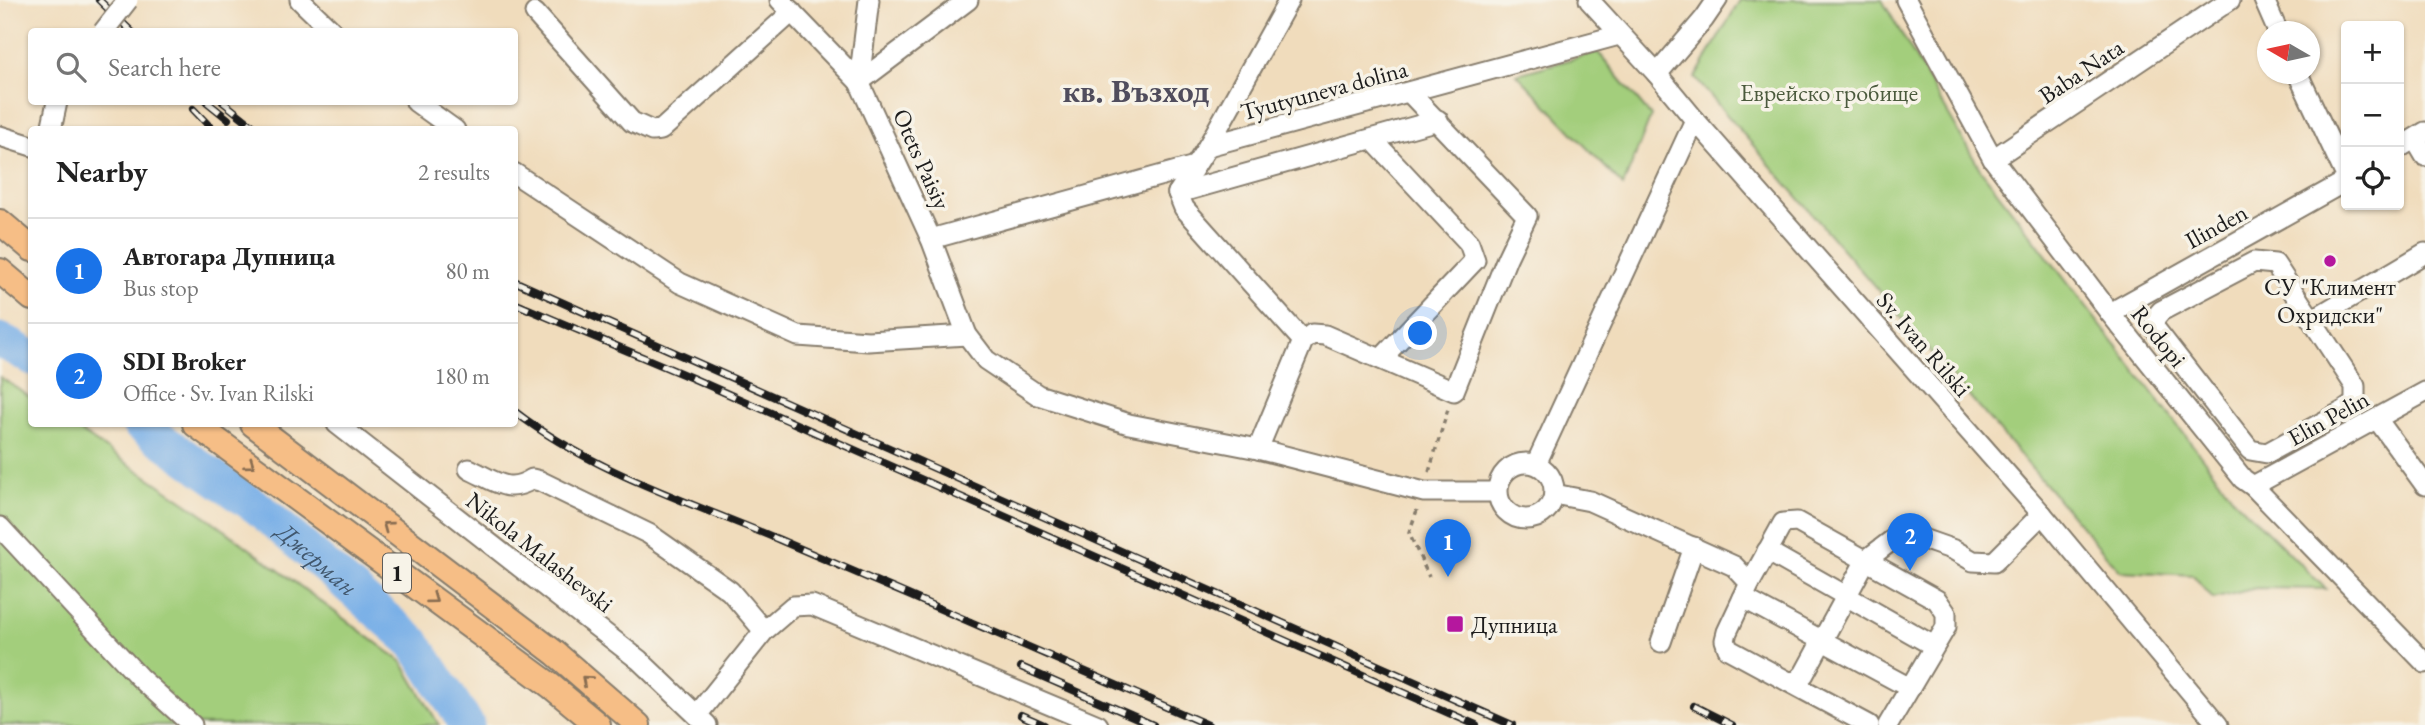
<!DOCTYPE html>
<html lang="en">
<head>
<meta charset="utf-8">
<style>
	:root { --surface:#fff; --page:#f2f2f2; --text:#222; --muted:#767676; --line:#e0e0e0; --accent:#1a73e8 }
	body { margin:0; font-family:"EB Garamond",serif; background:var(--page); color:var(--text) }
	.controls { position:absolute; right:21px; top:21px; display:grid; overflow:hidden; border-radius:7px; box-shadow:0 2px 5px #0004 }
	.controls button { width:63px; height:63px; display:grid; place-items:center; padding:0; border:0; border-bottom:2px solid var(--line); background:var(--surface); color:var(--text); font:35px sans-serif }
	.compass { position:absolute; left:2257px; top:21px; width:63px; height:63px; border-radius:50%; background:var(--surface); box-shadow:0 2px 5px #0004; rotate:279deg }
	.you { position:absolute; left:1421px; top:334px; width:24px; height:24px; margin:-18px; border:5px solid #fff; border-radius:50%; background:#1a73e8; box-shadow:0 0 0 10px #1a73e833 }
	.badge { display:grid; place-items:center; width:46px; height:46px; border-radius:50%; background:var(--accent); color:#fff; font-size:23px; font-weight:700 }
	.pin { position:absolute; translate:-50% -58px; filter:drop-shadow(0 2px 4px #0008) }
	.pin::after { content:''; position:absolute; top:37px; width:24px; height:21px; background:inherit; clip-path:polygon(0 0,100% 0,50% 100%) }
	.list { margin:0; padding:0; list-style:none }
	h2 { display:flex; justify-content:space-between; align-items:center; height:91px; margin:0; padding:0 28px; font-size:30px }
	h2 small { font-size:23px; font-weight:400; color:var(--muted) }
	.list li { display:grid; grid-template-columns:46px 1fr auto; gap:21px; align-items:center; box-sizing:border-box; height:105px; padding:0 28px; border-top:2px solid var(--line) }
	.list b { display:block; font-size:26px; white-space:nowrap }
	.list p { margin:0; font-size:23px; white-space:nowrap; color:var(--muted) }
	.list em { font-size:23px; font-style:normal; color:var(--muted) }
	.icon { flex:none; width:38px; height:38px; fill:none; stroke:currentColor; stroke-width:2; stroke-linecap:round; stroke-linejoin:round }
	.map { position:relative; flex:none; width:2425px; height:725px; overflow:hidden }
	.search { position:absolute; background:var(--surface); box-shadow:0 2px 5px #0004; left:28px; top:28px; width:490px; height:77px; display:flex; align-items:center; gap:18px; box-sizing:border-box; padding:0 24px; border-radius:7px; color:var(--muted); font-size:26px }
	.panel { position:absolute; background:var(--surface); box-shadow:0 2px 5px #0004; left:28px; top:126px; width:490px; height:301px; border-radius:7px }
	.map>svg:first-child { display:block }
	.green { fill:#a3ce7b; stroke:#60754c; stroke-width:2 }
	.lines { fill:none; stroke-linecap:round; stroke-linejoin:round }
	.river { stroke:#78afe7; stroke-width:35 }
	.minor-casing { stroke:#867c6c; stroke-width:23 }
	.major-casing { stroke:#867c6c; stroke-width:28 }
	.path { stroke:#867c6c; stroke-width:3.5; stroke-dasharray:5 5; stroke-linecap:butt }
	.minor { stroke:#fff; stroke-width:19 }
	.major { stroke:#f6be86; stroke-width:24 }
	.rail-casing { stroke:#1c1c1c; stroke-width:8 }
	.rail { stroke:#f7f3e8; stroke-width:5; stroke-dasharray:16; stroke-linecap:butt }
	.minor-bridge-casing { stroke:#867c6c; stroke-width:23; stroke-linecap:butt }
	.minor-bridge { stroke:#fff; stroke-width:19 }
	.oneway { stroke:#896d51 }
	.poi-dot { fill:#b5179e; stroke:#f7f3e8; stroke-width:2.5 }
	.labels { text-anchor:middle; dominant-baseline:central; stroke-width:7; stroke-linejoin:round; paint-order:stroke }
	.shield { fill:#f7f3e8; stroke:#5e5c59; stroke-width:2 }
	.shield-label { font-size:23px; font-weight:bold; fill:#1c1c1c }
	.street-label { font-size:24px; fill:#1c1c1c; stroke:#f7f3e8 }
	.park-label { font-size:24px; fill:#4b5a3d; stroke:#f7f3e8 }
	.poi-label { font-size:24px; fill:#1c1c1c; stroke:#f7f3e8 }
	.water-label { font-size:26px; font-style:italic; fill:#41576d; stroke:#f7f3e8 }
	.district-label { font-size:32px; font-weight:bold; fill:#504d5d; stroke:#f7f3e8 }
</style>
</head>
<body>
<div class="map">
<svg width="2425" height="725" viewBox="0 0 2425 725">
	<rect width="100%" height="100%" fill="#f7f3e8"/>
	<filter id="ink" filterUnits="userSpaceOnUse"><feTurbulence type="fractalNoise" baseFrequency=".0143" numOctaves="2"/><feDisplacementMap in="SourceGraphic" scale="14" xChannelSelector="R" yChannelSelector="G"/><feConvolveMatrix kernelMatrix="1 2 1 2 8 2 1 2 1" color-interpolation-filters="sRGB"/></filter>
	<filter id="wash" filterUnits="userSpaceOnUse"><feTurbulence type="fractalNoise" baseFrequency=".00686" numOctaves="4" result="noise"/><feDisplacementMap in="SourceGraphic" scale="28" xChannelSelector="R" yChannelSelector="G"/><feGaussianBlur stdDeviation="1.57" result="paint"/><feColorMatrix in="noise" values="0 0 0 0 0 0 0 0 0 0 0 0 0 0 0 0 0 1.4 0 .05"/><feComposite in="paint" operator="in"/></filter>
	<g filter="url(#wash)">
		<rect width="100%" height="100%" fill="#f0dcbc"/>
		<!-- green -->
		<g class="green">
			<polygon points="1740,0 1882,0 1980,169 2235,500 2326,589 2256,588 2213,599 2193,575 2120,571 1695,78"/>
			<polygon points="1598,52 1651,116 1623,186 1517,74"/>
			<polygon points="0,377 31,398 32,424 69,424 207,517 402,662 439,725 0,725"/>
		</g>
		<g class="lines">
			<!-- river -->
			<g class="river">
				<polyline points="0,340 32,358"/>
				<path id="s1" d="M139,424L258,508L414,643L467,725"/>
			</g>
		</g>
	</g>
	<g filter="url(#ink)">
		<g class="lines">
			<!-- minor casing -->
			<g class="minor-casing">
				<g id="minor">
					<polyline points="300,0 333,32"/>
					<polyline points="780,0 859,82 931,239 967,335 986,360 1038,395 1129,424 1258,449 1424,492 1497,492"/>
					<polyline points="1589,0 1657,74 1695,120 2042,514 2218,725"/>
					<polyline points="1906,0 1993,159 2110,313 2243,479 2253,486 2425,663"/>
					<polyline points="2264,0 2278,32"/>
					<polyline points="535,13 632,122 652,131 661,130 792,12"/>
					<polyline points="1657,74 1704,19 1717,0"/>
					<polyline points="2298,74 2346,176"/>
					<polyline points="859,82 968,0"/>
					<polyline points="859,82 869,0"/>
					<polyline points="416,102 455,130"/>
					<polyline points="51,130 57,102"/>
					<polyline points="0,136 32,146"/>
					<polyline points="1372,139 1469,243 1475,260 1381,359"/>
					<polyline points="2415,139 2425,156"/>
					<polyline points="1208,146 1289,0"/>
					<polyline points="2399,148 2425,132"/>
					<polyline points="1993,159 2230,0"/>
					<polyline points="514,173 680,283 798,336 868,341 967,335"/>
					<polyline points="1178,193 1208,146 1619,35"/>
					<polyline points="1178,193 1438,120"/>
					<polyline points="1178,193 1184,208 1303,341"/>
					<polyline points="931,239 1195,166"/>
					<polygon points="2254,262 2275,264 2355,386 2355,403 2345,410 2267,453 2250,450 2154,327 2155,318 2161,311"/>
					<polyline points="2110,313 2346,181"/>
					<polyline points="2312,320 2425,253"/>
					<polyline points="2377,419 2425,485"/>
					<polyline points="337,424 639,660 707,725"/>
					<polyline points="1258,449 1303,341 1312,334 1325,335 1454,391 1507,258 1527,216 1410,93"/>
					<circle cx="1526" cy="491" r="28"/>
					<polyline points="1536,464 1695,120"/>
					<path d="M469,469C493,480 508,495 532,479L540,481L649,534L730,591L764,631"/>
					<polyline points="2253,486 2425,392"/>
					<polyline points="1554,494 1590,501 1734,566 1750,583 1727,632 1725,640 1728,649 1789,682 1797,681 1804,674 1866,560 1895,538 1914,536 1954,550 1973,561 1994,562 2042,514"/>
					<polyline points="0,527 139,677 192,725"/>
					<polyline points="1767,551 1934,646"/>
					<polyline points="1750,583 1783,523 1797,522 1937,600 1946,613 1946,627 1888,725"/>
					<polyline points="1743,598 1910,688"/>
					<polyline points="1661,642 1694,547"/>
					<polyline points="1789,682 1869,725"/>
					<polyline points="697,715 764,631 793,606 812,605 1098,725"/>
				</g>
			</g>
			<!-- major casing -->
			<g class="major-casing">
				<g id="major">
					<polyline points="0,222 32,249"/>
					<polyline points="0,271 32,298"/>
					<polyline points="195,424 551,686 598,725"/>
					<polyline points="253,424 555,653 638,725"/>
				</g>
			</g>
			<!-- path -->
			<g class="path">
				<polyline points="1429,472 1448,409"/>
				<polyline points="1417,510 1409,533 1429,577"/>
			</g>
			<!-- minor -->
			<use href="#minor" class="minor"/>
			<!-- major -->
			<use href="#major" class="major"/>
			<!-- rail casing -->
			<g class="rail-casing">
				<g id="rail">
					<polyline points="99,0 132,32"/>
					<polyline points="207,102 228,119"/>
					<polyline points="223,102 258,130"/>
					<polyline points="193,109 213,130"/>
					<polyline points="514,281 1512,725"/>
					<polyline points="514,303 692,378 1476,725"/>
					<path d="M514,411C593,472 690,502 780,540C923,601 1066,663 1208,725"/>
					<polyline points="1021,667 1153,725"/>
					<polyline points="1694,706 1732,725"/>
					<polyline points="1021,715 1044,725"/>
				</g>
			</g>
			<!-- rail -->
			<use href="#rail" class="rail"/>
			<!-- minor-bridge casing -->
			<g class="minor-bridge-casing">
				<polyline id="minor-bridge" points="103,32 128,0"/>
			</g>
			<!-- minor-bridge -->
			<use href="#minor-bridge" class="minor-bridge"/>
		</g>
		<!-- one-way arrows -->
		<defs><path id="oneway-chevron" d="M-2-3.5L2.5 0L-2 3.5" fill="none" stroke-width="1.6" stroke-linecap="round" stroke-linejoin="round" transform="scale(1.75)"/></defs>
		<g class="oneway">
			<use href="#oneway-chevron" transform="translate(250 464) rotate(36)"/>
			<use href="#oneway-chevron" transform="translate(387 526) rotate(-143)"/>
			<use href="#oneway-chevron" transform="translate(433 599) rotate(36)"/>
			<use href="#oneway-chevron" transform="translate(586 680) rotate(-139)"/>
		</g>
	</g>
	<!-- markers -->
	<g class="poi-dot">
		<circle cx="2330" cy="261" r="7"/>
		<rect x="1446" y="615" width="18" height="18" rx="3.5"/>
	</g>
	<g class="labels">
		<!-- shield labels -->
		<rect class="shield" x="383" y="553.5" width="28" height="39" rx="5"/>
		<g class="shield-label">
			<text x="397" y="573">1</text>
		</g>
		<!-- street labels -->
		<g class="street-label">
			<text transform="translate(2081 71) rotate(-34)">Baba Nata</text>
			<text transform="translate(1324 90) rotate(-15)">Tyutyuneva dolina</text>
			<text transform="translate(922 159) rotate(66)">Otets Paisiy</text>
			<text transform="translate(2216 226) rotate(-29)">Ilinden</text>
			<text transform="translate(2159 336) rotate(51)">Rodopi</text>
			<text transform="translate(1924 344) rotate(49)">Sv. Ivan Rilski</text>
			<text transform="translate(2328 418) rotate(-29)">Elin Pelin</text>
			<text transform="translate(540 552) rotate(38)">Nikola Malashevski</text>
		</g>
		<!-- park labels -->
		<g class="park-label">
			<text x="1829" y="92">Еврейско гробище</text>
		</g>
		<!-- poi labels -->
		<g class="poi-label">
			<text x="2330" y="286">СУ "Климент<tspan x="2330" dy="28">Охридски"</tspan></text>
			<text x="1471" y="624" text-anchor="start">Дупница</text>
		</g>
		<!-- water labels -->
		<g class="water-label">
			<text stroke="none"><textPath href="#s1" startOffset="224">Джерман</textPath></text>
		</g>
		<!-- district labels -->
		<g class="district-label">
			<text x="1136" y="91">кв. Възход</text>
		</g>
	</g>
</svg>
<div class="controls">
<button>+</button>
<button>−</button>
<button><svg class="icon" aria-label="locate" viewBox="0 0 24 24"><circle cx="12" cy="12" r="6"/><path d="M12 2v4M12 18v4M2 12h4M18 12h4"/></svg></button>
</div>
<svg class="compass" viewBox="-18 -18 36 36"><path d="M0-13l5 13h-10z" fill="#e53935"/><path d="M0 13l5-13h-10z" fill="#767676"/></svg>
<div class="you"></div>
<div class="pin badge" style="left:1448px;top:577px">1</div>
<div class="pin badge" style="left:1910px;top:571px">2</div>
<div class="search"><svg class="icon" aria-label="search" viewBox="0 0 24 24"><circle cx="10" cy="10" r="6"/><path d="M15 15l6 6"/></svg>Search here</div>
<section class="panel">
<h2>Nearby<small>2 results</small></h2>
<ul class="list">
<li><span class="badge">1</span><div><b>Автогара Дупница</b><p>Bus stop</p></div><em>80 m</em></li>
<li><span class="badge">2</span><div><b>SDI Broker</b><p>Office · Sv. Ivan Rilski</p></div><em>180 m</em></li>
</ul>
</section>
</div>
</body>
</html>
